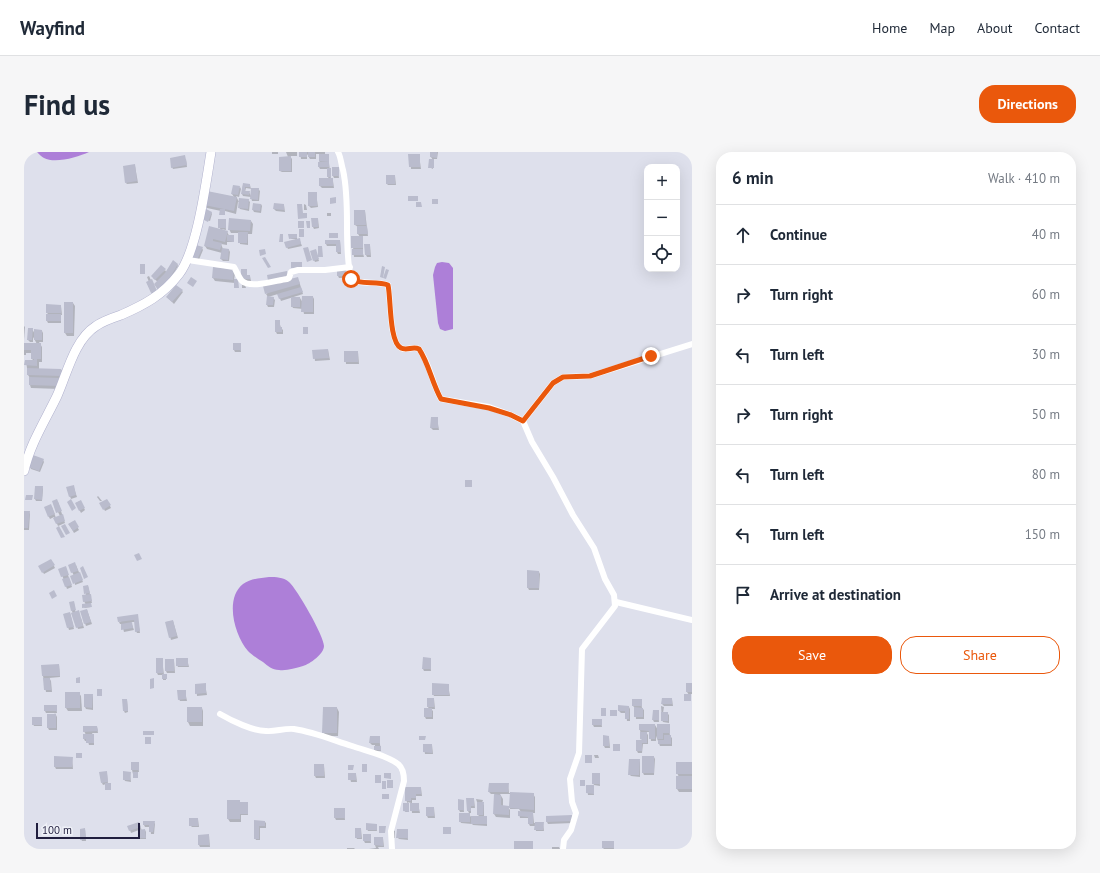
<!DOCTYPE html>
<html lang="en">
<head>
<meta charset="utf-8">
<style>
	:root { --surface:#fff; --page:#f6f6f7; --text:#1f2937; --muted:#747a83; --line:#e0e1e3; --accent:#ea580c }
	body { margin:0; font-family:"PT Sans",sans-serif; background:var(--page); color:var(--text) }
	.controls { position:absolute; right:12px; top:12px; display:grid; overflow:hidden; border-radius:8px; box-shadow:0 4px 16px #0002 }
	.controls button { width:36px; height:36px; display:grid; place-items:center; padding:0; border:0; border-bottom:1px solid var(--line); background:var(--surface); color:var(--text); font:20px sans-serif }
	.scale { position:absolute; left:12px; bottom:10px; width:104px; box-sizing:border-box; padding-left:4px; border:2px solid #201e3e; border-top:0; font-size:11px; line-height:14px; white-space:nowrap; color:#201e3e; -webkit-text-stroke:3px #eff1f8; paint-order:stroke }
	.stop { position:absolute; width:12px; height:12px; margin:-9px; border:3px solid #ea580c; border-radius:50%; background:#fff }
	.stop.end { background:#ea580c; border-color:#fff; box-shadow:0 1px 4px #0008 }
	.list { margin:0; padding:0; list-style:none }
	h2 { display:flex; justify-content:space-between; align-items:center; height:52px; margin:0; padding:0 16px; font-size:17px }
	h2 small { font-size:13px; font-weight:400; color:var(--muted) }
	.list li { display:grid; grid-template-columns:26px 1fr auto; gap:12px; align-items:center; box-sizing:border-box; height:60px; padding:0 16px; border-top:1px solid var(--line) }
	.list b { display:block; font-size:15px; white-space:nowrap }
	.list em { font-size:13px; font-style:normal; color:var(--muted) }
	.actions { display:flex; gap:8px; padding:12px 16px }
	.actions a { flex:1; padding:9px 0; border:1px solid var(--accent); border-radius:16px; text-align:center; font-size:14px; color:var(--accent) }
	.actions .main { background:var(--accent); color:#fff }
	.icon { flex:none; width:22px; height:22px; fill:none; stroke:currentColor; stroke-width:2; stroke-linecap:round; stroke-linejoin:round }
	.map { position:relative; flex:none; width:668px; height:697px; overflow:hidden; border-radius:16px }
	header { display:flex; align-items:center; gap:24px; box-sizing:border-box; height:56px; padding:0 20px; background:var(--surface); border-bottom:1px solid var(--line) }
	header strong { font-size:19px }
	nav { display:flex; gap:22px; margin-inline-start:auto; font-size:14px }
	.intro { display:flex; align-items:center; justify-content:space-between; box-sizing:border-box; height:96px; padding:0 24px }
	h1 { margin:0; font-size:28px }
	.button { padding:10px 18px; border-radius:16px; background:var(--accent); color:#fff; font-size:14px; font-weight:700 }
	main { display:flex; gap:24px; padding:0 24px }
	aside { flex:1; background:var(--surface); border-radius:16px; box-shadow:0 4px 16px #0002 }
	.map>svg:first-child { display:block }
	.water { fill:#ad7fd8 }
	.shadow { fill:#0003; fill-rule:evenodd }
	.building { fill:#babccd }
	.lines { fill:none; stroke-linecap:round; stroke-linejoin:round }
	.secondary-casing { stroke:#b0b1cd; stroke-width:10 }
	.minor { stroke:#fff; stroke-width:6 }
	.secondary { stroke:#fff; stroke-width:9 }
	.route { stroke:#ea580c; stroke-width:5 }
</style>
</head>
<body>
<header>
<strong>Wayfind</strong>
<nav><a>Home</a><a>Map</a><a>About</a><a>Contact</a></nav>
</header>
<div class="intro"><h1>Find us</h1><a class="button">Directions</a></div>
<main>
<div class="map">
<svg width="668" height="697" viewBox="0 0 668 697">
	<rect width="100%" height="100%" fill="#dee0ec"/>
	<!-- water -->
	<g class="water">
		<path d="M13,0H65C54,5 31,12 20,6C18,5 15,2 13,0Z"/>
		<polygon points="418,110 425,111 429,116 429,177 421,179 416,177 414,171 409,123 411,115 413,111"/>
		<path d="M245,425C252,425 259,425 265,430C273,437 300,484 300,494C300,502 286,512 279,514C271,516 263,519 255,518C248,518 244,514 239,510C234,507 228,503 224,499C211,484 200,447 219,432C226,427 236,426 245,425Z"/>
	</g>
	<!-- shadow -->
	<g class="shadow">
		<rect x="248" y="0" width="6" height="2"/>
		<polygon points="262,0 273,0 273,4 266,4 268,7 268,20 258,20 256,19 264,5"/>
		<polygon points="276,0 301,0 301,3 304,3 307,27 309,29 310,36 298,36 296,34 305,27 304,25 304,17 296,17 295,15 296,2 292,2 292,7 286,7 283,2 283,7 277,7"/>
		<polygon points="407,0 414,0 413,7 409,7 409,17 405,15 409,8 407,5"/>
		<polygon points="386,3 395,3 397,17 387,17"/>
		<polygon points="162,7 163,15 149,17 148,15"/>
		<polygon points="111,14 114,31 103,32 102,31"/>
		<polygon points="314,16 315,26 310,26 309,24"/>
		<polygon points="371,24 372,33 364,33 363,32"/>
		<path d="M219,33H226L227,37H234L236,39L235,49H228L227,45L219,44L218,42ZM222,36L228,37L227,44L225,40H221Z"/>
		<polygon points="216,35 217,37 215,45 212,44 215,50 214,50 212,62 201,59 201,63 197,63 197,59 183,56 181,53 210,45 208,42"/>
		<polygon points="292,41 294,55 287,56 285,54"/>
		<polygon points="224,48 226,50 225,59 216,57 215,55"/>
		<polygon points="237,52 238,54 237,61 230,60 229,58"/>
		<polygon points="280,52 282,53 283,58 280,58"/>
		<polygon points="260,53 261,60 252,59 250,57"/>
		<polygon points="341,59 344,84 338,84 339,87 339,98 338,98 340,105 330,105 328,85 336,85 334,82 334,75 331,73"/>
		<polygon points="187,60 188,62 186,69 179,67"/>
		<rect x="303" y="61" width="4" height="3"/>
		<polygon points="294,67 295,76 290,77 289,75"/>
		<polygon points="201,68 202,78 197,77 203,80 209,90 203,90 203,93 197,92 199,97 205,98 206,100 205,109 199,109 197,107 198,101 183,97 181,94 197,78 195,75"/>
		<polygon points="227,69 229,72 228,82 224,82 224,93 216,92 215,81 207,81 205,77"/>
		<polygon points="273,83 273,88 276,89 278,94 264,97 263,95 272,88 271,87 266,87"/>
		<polygon points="316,89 317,102 314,102 313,100 313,94 303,94 302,92"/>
		<polygon points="346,93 347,105 343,105 342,103"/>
		<polygon points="178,96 179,98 174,110 169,108"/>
		<polygon points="292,100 295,109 291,110 290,108"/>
		<polygon points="153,112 154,114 144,131 134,130 129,126 141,118 143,121"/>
		<polygon points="209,118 211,121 210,128 214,128 214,136 212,136 211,131 191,129 189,126"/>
		<polygon points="222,118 223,124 226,124 227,129 219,129"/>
		<polygon points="324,118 325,126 315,126 314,124"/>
		<polygon points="125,124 133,141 129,143 123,131 125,130 123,125"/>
		<polygon points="265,128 275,129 279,142 257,149 254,142 244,145 249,146 251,148 250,155 244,155 243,153 244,145 242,142"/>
		<polygon points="218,133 221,133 222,136 218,136"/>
		<polygon points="158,139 159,140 150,152 143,145"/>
		<polygon points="289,145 290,147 290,162 280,162 279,157 269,156 268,154 276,146 279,151"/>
		<polygon points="41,151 49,151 51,154 50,184 43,184 41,181"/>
		<polygon points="37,154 38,163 36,163 37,165 37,171 24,171 23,169 24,163 23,160"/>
		<polygon points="255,169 257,176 259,178 259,182 253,182 252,180"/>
		<polygon points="0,174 1,175 0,188"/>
		<polygon points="8,177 11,182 18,179 19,181 19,190 15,190 18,195 18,210 15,210 15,217 37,217 39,221 39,227 35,227 36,237 7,236 6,233 6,226 4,223 2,209 10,209 8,207 8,201 2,201 2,203 0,203 0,192 13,192 9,185 9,190 6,190 4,188"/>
		<polygon points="216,192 217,200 211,200 210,198"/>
		<polygon points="304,198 306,208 291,209 290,199"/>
		<polygon points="321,200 334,200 335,212 322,212"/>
		<polygon points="413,266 415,278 409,278 407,276"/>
		<polygon points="19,308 20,310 16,320 7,317 6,315"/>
		<polygon points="12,335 18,335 19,337 18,349 12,349 11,347"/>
		<polygon points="43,336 50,336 53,345 47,347"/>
		<polygon points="74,344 78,349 76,349 73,345"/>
		<polygon points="83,348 87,356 81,359 77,351"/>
		<polygon points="56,349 61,358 57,361 52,351"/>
		<polygon points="29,350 34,350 41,371 34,374 30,365 26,367 25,365 22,355 28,355 32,366 36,364"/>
		<polygon points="0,360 5,360 6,362 5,378 0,378"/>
		<polygon points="50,369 55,378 50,381 45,372"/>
		<polygon points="27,408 31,416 20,422 16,415"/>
		<polygon points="45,413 52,413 59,430 51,433 50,424"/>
		<polygon points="36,417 42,417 48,435 43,437"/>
		<polygon points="515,420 516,422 515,438 505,438 504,436"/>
		<polygon points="64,434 68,451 66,451 67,455 60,456 62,453 60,449"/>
		<polygon points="50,451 52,463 57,466 60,476 54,477 48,459"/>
		<polygon points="63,458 68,472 62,474 57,460"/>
		<polygon points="46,461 50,477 45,478 40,462"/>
		<polygon points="113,463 116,481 113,481 112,479 111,470 107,470 110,478 100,480 98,472 96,472 95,470"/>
		<polygon points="149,469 154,486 147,488 142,470"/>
		<polygon points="138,507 140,523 142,524 142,528 139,528 139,523 134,523 133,521"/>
		<polygon points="163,507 165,515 154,515 153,513"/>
		<polygon points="406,507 407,519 400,519 399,517"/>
		<polygon points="150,508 151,521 143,521 142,519"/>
		<polygon points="35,513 36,525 25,526 27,529 28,540 22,540 19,524"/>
		<polygon points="181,532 183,543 173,544 172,533"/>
		<polygon points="668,532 668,542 666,542 667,549 661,549 665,543 663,540"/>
		<polygon points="424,533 426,544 410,544 409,542"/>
		<polygon points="161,539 163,549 156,549 155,547"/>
		<polygon points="55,541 57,544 58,559 44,559 42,556"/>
		<polygon points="61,543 68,543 69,545 69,558 62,557 61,555"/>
		<polygon points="410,547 411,557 407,557 409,559 409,567 402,567 401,565 405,557 404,555"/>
		<polygon points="648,547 649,554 640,554 638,552"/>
		<polygon points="103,548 104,560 101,561 100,559"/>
		<polygon points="617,548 618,556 620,558 620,567 612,567 611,556 609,554"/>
		<polygon points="32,554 33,561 22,561 21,559"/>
		<polygon points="637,554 640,555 639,561 643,561 645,563 645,571 639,570 638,568"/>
		<polygon points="605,555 606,557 606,569 603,569 602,561 597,561 595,559"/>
		<polygon points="164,556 178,556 179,559 179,574 166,574 164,570"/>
		<polygon points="313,556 315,560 314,584 301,584 300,581"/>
		<polygon points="634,559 635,570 630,570 629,568"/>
		<polygon points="31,561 33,565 33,578 25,578 24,576"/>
		<polygon points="17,566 18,574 10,574 9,572"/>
		<polygon points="577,568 578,575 570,575 569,573"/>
		<polygon points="616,573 631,573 634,578 645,573 646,584 648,586 648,594 636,594 632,584 632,589 627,589 626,580 622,580 624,583 624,592 619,592 618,601 614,601 613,599 618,589 616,578"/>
		<polygon points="73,575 74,581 68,581 70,585 70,593 65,593 64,589 61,589 60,587 62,583 60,579"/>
		<polygon points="355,585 357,599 351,599 351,593 348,593 346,591"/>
		<polygon points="585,585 586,596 581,596 580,594"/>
		<polygon points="400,593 408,593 409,602 401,602"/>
		<polygon points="570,603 574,603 575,606 571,606"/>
		<polygon points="630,605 631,607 630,623 620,623 619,621"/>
		<polygon points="48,606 49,617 32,617 31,615"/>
		<polygon points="615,608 616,610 616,625 607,624 605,622"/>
		<polygon points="114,611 115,620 113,620 114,626 110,626 108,618"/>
		<polygon points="668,611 668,640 655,640 653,637 655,625 653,621"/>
		<polygon points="300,613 301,626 292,626 291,624"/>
		<polygon points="106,621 107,630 101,629 100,627"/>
		<polygon points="83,622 84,632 87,633 87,638 83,638 82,632 79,633 78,631"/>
		<polygon points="325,622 332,622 333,630 327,630"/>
		<polygon points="575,622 576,634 570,633 569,631"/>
		<polygon points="484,632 485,641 509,642 511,645 511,661 509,661 510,671 519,671 520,679 512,679 511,674 506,674 505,672 505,666 496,666 495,660 497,660 495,657 486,657 487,642 476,642 479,647 479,654 484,655 486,658 486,666 472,665 470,662 471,642 467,642 465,640"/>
		<polygon points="563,634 569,634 570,643 564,643"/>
		<polygon points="397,636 398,644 392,644 392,648 388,648 388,652 394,652 396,661 388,661 387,651 384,650 385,652 385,660 381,660 384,652 382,648"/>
		<polygon points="450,647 451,656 447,656 447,661 445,661 444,659"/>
		<polygon points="452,647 459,648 458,651 460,653 460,665 462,665 463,667 463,674 449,673 448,672 437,671 436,669 445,662 447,665 455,665 454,662 454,650 453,650"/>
		<polygon points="439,649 440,660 436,660 435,658"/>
		<polygon points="217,651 223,651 224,663 217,663 217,670 206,670 204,667"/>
		<polygon points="410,656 411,666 404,666 403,664"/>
		<polygon points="320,657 321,668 312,668 311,666"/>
		<polygon points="547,664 549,671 524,672 523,670 523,665"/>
		<polygon points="174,667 175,675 168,675 166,673"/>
		<polygon points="231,669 241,670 242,671 242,676 236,676 236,688 232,688 231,686"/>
		<polygon points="130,670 131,672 130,682 127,682 126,675 121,675 120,673"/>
		<polygon points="116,673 118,679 121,678 122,680 122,687 116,687 115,678 107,681 105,675"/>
		<polygon points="352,673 353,679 344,679 343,677"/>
		<polygon points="61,677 62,689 58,689 57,687"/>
		<polygon points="337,677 338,687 333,687 332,685"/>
		<polygon points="369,678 371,679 371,686 369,686"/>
		<polygon points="383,678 384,688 375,687 373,685"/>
		<polygon points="185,683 186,695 176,695 175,693"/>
		<polygon points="346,683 347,691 341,691 340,689"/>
		<polygon points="351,686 359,686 360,695 354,695 355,697 345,697 352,696 351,693"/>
		<polygon points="589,690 590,697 580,697 579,696"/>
		<polygon points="528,695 535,695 536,697 528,697"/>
		<polygon points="323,696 330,696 331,697 323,697"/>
	</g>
	<!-- building -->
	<g class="building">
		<rect x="275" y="0" width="8" height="5"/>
		<rect x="284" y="0" width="7" height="5"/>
		<polygon points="406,0 413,0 413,6 406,5"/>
		<rect x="295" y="2" width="10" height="7"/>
		<polygon points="384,2 396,2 396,15 385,15"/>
		<polygon points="161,3 163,13 147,16 146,6"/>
		<polygon points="267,4 267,19 255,19 255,5"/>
		<polygon points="405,7 410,7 410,16 404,16"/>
		<polygon points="305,9 305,15 294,15 294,10"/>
		<polygon points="111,12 113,29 101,31 99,14"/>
		<rect x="308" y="15" width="7" height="9"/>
		<rect x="303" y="16" width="4" height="9"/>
		<rect x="362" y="23" width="9" height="9"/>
		<rect x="295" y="26" width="14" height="8"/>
		<polygon points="219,31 226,32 226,35 221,35 221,39 226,39 225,43 217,42"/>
		<polygon points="209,33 216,34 214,43 207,42"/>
		<polygon points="227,36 235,36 234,48 226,47"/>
		<polygon points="183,39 213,45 210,59 180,53"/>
		<rect x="284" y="40" width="9" height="14"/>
		<rect x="384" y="44" width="10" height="5"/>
		<polygon points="312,45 312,51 306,52 306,46"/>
		<polygon points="215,46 225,47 224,57 214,56"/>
		<rect x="408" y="47" width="6" height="5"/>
		<polygon points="392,50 397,50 398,55 392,55"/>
		<polygon points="229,51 237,52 236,59 228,58"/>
		<polygon points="250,51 260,52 260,58 249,57"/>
		<polygon points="273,52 278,52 279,61 283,61 283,66 274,67"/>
		<polygon points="182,57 188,60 184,70 178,67"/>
		<polygon points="196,57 201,57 201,63 195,63"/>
		<polygon points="330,58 341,58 342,73 330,73"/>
		<polygon points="205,66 227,68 226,79 204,78"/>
		<polygon points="287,66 294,66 294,75 288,75"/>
		<rect x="194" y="67" width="8" height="9"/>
		<rect x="274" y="69" width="6" height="7"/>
		<polygon points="282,69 286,69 286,76 283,76"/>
		<polygon points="185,74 204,79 201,90 189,87 189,89 198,91 196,98 180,94"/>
		<polygon points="333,74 343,74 344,82 333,82"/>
		<rect x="275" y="77" width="5" height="8"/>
		<polygon points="214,80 224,80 223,91 214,91"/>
		<rect x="305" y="81" width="9" height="5"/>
		<polygon points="256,82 259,82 259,90 255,90"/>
		<polygon points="264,82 273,82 273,86 265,87"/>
		<polygon points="203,83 210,83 210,90 203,89"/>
		<rect x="327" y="84" width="12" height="12"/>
		<polygon points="276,86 277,92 262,96 260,90"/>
		<polygon points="301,88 316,88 317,100 312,100 312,92 301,92"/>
		<polygon points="340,92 346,92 346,103 341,103"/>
		<polygon points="172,93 179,95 173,108 167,106"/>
		<polygon points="294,94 298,94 299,105 294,105"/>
		<polygon points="284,95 288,108 283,110 279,96"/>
		<polygon points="198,96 205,97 204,108 196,107"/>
		<polygon points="241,97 242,102 236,104 235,98"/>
		<polygon points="292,97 295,107 289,109 286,99"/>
		<rect x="328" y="97" width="11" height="6"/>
		<polygon points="241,105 247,115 244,116 238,106"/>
		<polygon points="149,108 154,112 144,129 134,138 130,132 141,121"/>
		<rect x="267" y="110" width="11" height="6"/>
		<rect x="116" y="112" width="5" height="10"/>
		<polygon points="137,113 142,117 131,128 127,124"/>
		<polygon points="358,114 361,115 359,126 356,125"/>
		<polygon points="189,115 210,117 209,128 188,126"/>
		<polygon points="217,117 223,117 223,123 226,123 226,127 217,127"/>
		<rect x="313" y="117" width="12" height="7"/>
		<polygon points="362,117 365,118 362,127 359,126"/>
		<polygon points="263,119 264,125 244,129 243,123"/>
		<polygon points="167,125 173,129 169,135 163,131"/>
		<polygon points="274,125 276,132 241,142 239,134"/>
		<polygon points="128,127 133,139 127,141 122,130"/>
		<polygon points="210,127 214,127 215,136 210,136"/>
		<polygon points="152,133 159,138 148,150 142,145"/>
		<polygon points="277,135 279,140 255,147 253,142"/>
		<polygon points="243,144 250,145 249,153 242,153"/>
		<polygon points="278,144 289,144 289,160 277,160"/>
		<rect x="267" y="145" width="9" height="10"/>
		<rect x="40" y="150" width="9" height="31"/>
		<polygon points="22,152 37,153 37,161 22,161"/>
		<rect x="22" y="162" width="15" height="7"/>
		<polygon points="251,168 256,168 256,175 258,175 258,180 251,180"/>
		<rect x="279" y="175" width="5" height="7"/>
		<polygon points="4,176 9,176 8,188 3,188"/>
		<polygon points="10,177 18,178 18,188 10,188"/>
		<polygon points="0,191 17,191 17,207 13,207 13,214 0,213 1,208 10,208 10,207 7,207 7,198 0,198"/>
		<rect x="209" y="191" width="8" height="7"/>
		<polygon points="304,197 305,206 289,207 288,198"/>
		<rect x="320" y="199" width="14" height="11"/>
		<polygon points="3,216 37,217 37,224 3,223"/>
		<polygon points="5,225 35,226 35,234 5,233"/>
		<polygon points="407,265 414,265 414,276 406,276"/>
		<polygon points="9,303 20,307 15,319 4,315"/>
		<rect x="441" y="328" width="7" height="7"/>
		<polygon points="50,333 52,343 45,345 42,335"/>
		<polygon points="11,334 19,334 18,348 10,347"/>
		<polygon points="2,343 9,343 8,348 1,348"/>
		<polygon points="33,347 38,359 32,361 28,349"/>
		<polygon points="47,347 52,356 48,359 43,350"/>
		<polygon points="83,347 87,353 79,358 75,351"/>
		<polygon points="57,348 61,356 55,359 51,351"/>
		<polygon points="27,352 31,362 24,365 20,355"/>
		<polygon points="0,359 6,359 4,376 0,376"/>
		<polygon points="39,362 41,369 32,372 29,366"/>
		<polygon points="51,368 55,375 49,379 44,372"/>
		<polygon points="41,372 46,381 42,383 37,374"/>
		<polygon points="35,374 41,385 37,386 32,376"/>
		<polygon points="115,401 118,407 113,409 110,403"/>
		<polygon points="27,407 31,413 18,421 14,414"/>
		<polygon points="51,410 54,419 47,421 44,413"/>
		<polygon points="42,414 45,423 37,425 34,417"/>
		<polygon points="59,414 64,425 60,427 56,416"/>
		<polygon points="503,418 515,419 515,436 503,436"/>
		<polygon points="56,420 59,428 49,432 46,424"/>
		<polygon points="45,425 48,433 41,435 38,427"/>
		<polygon points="64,433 66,441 60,442 59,434"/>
		<polygon points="30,438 33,444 28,447 25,441"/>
		<polygon points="67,442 68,449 59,450 58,443"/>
		<polygon points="50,449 52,458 47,459 45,450"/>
		<polygon points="67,451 68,455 58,456 58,452"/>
		<polygon points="63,457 67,470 60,472 56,459"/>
		<polygon points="55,458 59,474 52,476 47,461"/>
		<polygon points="46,460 50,475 43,476 39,462"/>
		<polygon points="114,462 116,479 111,480 110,468 94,470 93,465"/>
		<polygon points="149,468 153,484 145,486 141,470"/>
		<polygon points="108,470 109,476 97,478 97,472"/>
		<polygon points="399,505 407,506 407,517 398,517"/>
		<rect x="132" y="506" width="7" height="15"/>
		<rect x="152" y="506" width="12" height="8"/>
		<rect x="141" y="507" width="9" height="12"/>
		<polygon points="35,512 36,524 18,524 17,513"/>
		<rect x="138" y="522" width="5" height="5"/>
		<polygon points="56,525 56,531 52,531 52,526"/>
		<polygon points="19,526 26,526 27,538 20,538"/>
		<polygon points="130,526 130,536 126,537 126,527"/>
		<polygon points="182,531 182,541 171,542 171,532"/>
		<polygon points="408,531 425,532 425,543 408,543"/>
		<rect x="662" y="531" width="6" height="9"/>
		<rect x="73" y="537" width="5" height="7"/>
		<polygon points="153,538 162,538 162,547 154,548"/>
		<rect x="41" y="540" width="15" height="16"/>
		<polygon points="60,542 69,542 68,556 60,555"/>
		<rect x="660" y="542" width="7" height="7"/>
		<rect x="403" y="546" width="7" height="9"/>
		<polygon points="638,546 648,546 648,552 637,552"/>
		<polygon points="98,547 103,547 104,559 99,559"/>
		<rect x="608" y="547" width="10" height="7"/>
		<rect x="20" y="553" width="13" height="6"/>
		<polygon points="594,553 605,554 605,567 601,567 601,559 594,559"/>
		<rect x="163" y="555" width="15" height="15"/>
		<polygon points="299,555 313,555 313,581 298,581"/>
		<polygon points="610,555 619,556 619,565 610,565"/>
		<rect x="400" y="556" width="8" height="9"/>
		<rect x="577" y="556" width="5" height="8"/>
		<rect x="586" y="558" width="7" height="6"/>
		<polygon points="629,558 635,558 635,568 628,568"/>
		<rect x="637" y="560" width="7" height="9"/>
		<rect x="23" y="562" width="9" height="14"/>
		<rect x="8" y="565" width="10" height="8"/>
		<rect x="568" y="567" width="10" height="6"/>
		<polygon points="615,572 631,572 631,587 625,587 625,579 615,578"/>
		<polygon points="633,572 646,572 646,581 639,581 639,587 633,587"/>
		<polygon points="59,574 73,574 74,579 59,580"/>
		<rect x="119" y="579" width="11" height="4"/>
		<polygon points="616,580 623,580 623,591 618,591 618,599 612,599 612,588 619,588 616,587"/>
		<polygon points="59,582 70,582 70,591 62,591 62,587 59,587"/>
		<polygon points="579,583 585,584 585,594 579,594"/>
		<polygon points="640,583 647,583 647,592 634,592 634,588 640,588"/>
		<polygon points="346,584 356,584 356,591 345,591"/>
		<polygon points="395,584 402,584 401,588 395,588"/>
		<rect x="121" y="585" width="6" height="7"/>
		<polygon points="399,592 408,592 408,601 399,600"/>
		<rect x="589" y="592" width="7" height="7"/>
		<rect x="350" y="594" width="7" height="4"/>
		<rect x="52" y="601" width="6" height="5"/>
		<rect x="561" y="603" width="7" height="8"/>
		<polygon points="30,604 49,605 48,615 30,615"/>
		<rect x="618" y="604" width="12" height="17"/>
		<polygon points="605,607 616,607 615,623 604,623"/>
		<rect x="107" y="610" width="8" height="8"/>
		<rect x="652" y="610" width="16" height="12"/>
		<rect x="290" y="612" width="10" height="12"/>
		<rect x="338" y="612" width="5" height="8"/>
		<polygon points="324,613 330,613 329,618 324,618"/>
		<polygon points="83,619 84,630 77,631 75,620"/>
		<polygon points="99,619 107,620 106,628 99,628"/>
		<rect x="109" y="620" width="5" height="6"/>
		<rect x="324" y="621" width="8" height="7"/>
		<polygon points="360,621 367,621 367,627 360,626"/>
		<rect x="568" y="621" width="8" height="11"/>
		<rect x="351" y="623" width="6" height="8"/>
		<rect x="652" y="624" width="16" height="13"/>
		<rect x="363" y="628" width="6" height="8"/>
		<rect x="556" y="628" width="5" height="6"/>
		<rect x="358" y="629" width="4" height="8"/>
		<rect x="81" y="631" width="6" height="7"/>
		<polygon points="465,631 485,631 484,640 464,640"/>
		<polygon points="562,633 570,633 570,642 562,641"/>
		<polygon points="381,635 397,635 397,642 392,642 392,646 387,646 387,649 381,649"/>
		<polygon points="486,640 510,641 510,658 485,656 485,663 469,662 470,642 477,643 477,653 485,654"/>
		<rect x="358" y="642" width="7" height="5"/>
		<polygon points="442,646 450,646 450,654 447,654 447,659 443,659"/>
		<polygon points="434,647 440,648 440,658 434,658"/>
		<polygon points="203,648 216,648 216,650 224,650 224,662 216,662 216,667 203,667"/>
		<polygon points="453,650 460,650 459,663 453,663"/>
		<polygon points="379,651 385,651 385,660 379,659"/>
		<rect x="386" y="651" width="9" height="8"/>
		<rect x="402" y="655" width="8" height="9"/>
		<rect x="310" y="656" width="11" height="10"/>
		<polygon points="494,659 509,660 509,672 504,672 504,665 494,664"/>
		<rect x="435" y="661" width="11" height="9"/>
		<polygon points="548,663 548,669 522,670 522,664"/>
		<rect x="447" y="664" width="16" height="8"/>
		<rect x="165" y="666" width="9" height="8"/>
		<polygon points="230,668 241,669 241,674 235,674 235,687 230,687"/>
		<polygon points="119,669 131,669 129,680 125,680 125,673 119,673"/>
		<polygon points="115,670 117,675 105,679 103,674"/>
		<polygon points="511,670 520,670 519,678 510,678"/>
		<polygon points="342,671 353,672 353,678 342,678"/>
		<polygon points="355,674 362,674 361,681 355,681"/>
		<rect x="419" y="675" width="8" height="7"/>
		<polygon points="61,676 62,687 56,688 56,677"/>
		<rect x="331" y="676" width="6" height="10"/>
		<polygon points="121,677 122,686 114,686 114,678"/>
		<polygon points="373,677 384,677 384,686 372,686"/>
		<polygon points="185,682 185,693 174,693 174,683"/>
		<rect x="339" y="682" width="8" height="7"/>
		<polygon points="350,685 359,685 359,694 350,693"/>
		<rect x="490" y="689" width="19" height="8"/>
		<rect x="578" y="689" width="12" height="7"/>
	</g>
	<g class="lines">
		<!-- secondary casing -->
		<g class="secondary-casing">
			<path id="secondary" d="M0,319C6,292 21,269 33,244C43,222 50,188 72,174C79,169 88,166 97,163C120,153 139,143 155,122C173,99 182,31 187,0"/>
		</g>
		<!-- minor -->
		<g class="minor">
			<path d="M314,0C317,5 317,12 319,18C327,54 319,92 327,127C335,133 353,129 364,133C367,146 365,190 377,196C383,199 389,194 395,197C406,212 408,231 417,247L465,255L487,263L499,269L508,290L529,325L549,363L570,396L581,427L590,443L591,454L558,497L555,601L546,627L548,650L552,661L547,678L540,688L539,697"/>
			<path d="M164,108L210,115C213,120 215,126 218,129C227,137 253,128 263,127L265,126L267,120L274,118H301L326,115"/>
			<polyline points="499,269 529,231 539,225 566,224 668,192"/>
			<polyline points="592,450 668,468"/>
			<path d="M196,562C208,569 229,579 242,579C251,580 260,576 270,577C290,580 309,588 328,594C342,599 363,603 374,612C379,616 380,623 380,629L367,679L368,697"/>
		</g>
		<!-- secondary -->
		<use href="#secondary" class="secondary"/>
	</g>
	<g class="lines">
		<!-- route -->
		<path class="route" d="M327,127C335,133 353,129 364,133C367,146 365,190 377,196C383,199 389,194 395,197C405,212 408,231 417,247L465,256L487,263L499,269L529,231L539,225L566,224L627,204"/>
	</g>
</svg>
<div class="controls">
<button>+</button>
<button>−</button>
<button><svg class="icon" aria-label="locate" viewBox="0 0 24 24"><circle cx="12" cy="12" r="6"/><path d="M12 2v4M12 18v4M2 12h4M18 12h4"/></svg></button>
</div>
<div class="scale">100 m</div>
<div class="stop" style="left:327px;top:127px"></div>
<div class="stop end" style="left:627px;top:204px"></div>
</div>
<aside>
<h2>6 min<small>Walk · 410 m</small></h2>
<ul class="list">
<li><svg class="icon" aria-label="ahead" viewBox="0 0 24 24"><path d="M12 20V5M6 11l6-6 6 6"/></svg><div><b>Continue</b></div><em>40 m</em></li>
<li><svg class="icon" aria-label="right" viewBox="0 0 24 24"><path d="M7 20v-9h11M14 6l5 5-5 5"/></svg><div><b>Turn right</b></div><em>60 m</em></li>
<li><svg class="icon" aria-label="left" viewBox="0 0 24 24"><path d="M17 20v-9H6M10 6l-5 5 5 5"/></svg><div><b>Turn left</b></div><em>30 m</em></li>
<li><svg class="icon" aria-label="right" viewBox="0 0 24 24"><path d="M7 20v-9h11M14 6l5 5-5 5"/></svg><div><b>Turn right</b></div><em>50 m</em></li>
<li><svg class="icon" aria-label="left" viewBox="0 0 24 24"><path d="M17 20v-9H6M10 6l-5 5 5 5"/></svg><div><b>Turn left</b></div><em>80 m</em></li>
<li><svg class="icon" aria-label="left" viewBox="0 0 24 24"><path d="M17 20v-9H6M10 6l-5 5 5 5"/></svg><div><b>Turn left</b></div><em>150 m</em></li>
<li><svg class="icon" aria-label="arrive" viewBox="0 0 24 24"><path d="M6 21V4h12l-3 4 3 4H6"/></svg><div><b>Arrive at destination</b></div></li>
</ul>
<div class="actions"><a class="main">Save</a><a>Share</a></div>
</aside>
</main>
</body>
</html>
